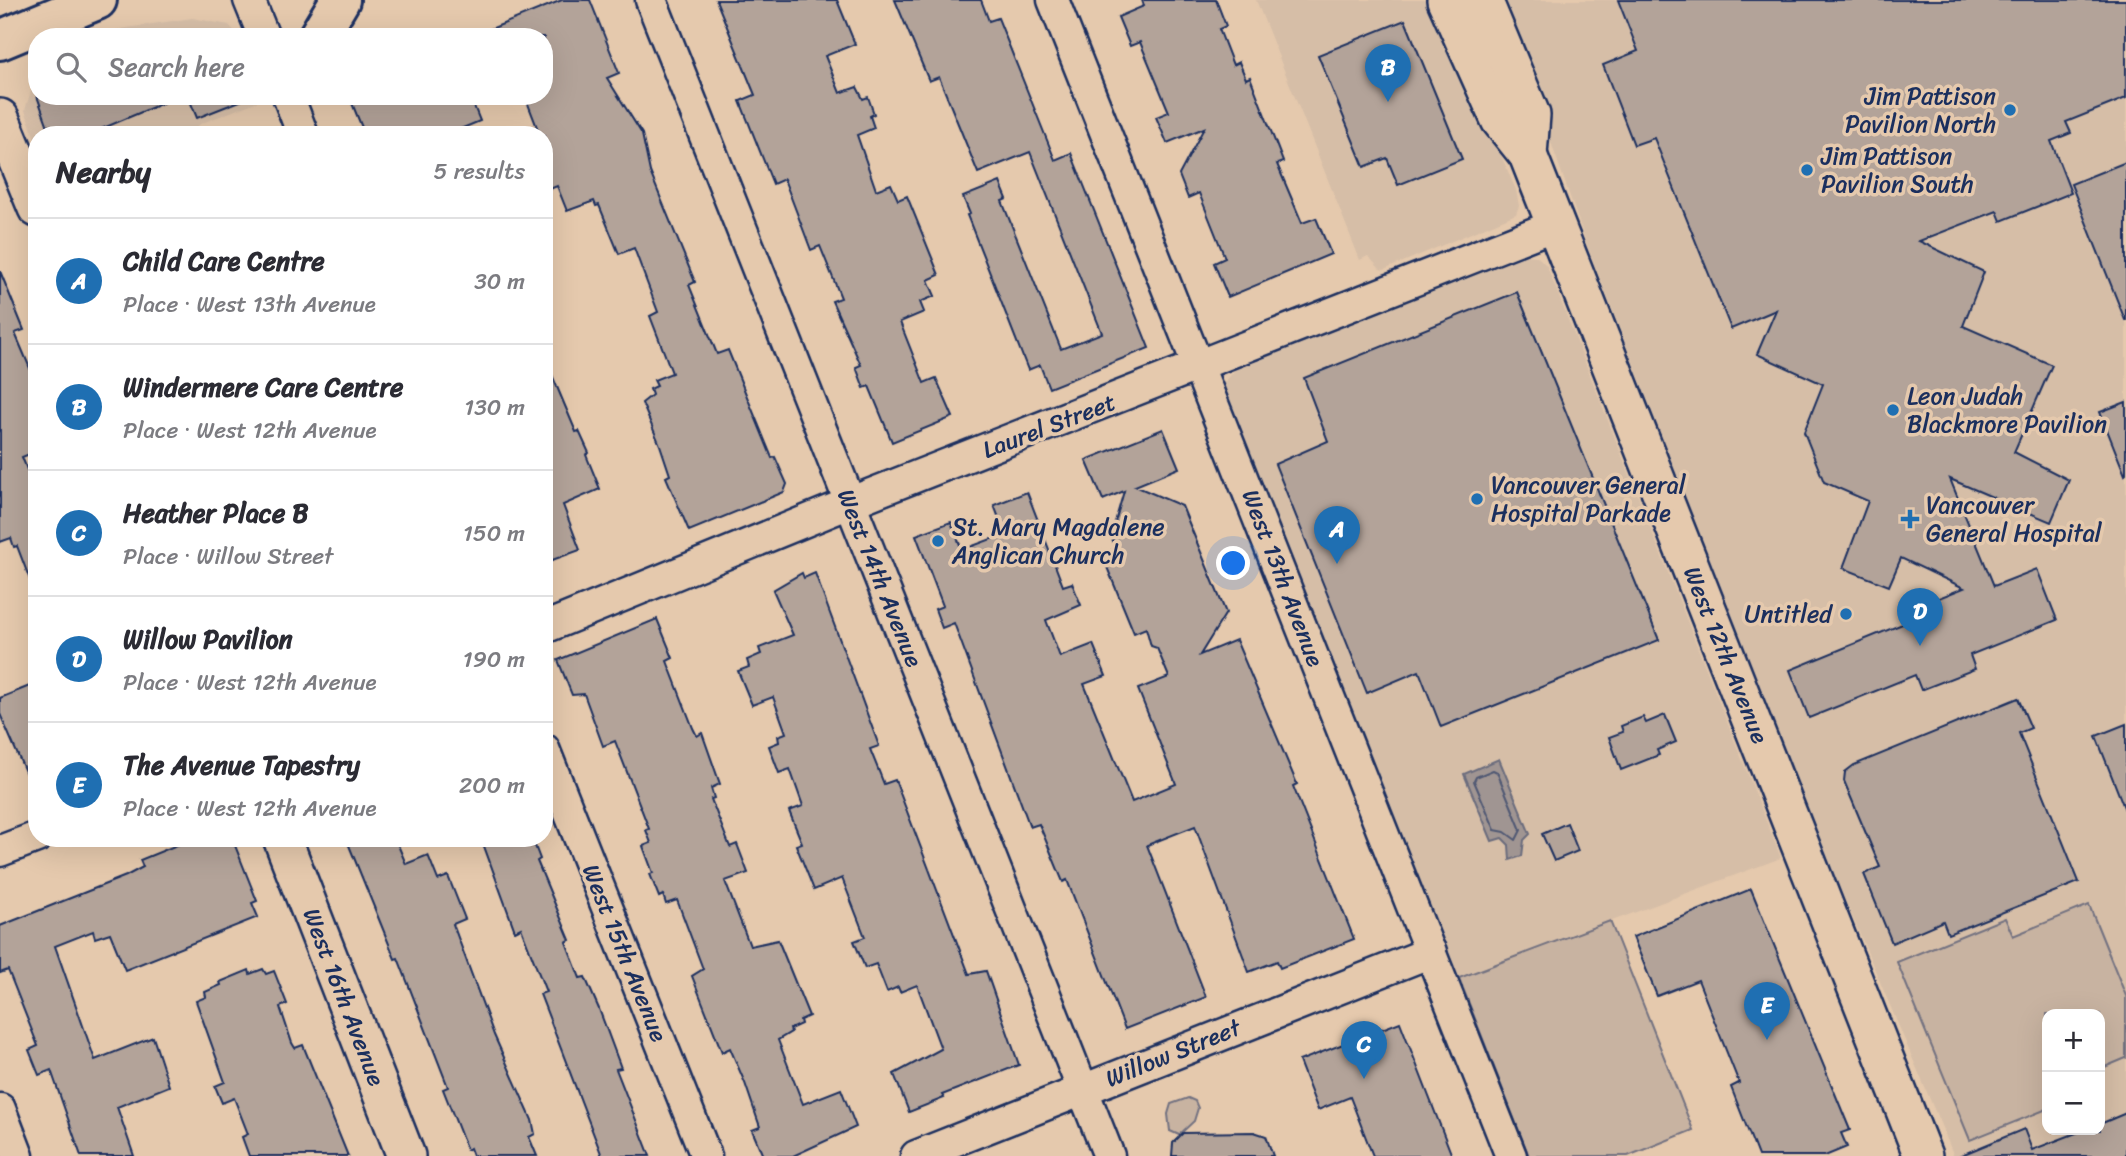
<!DOCTYPE html>
<html lang="en">
<head>
<meta charset="utf-8">
<style>
	:root { --surface:#fff; --page:#f7f7f7; --text:#2b2b33; --muted:#7c7c81; --line:#e1e1e2; --accent:#1f6fb2 }
	body { margin:0; font-family:Sriracha,sans-serif; background:var(--page); color:var(--text) }
	.controls { position:absolute; right:21px; bottom:21px; display:grid; overflow:hidden; border-radius:14px; box-shadow:0 7px 28px #0002 }
	.controls button { width:63px; height:63px; display:grid; place-items:center; padding:0; border:0; border-bottom:2px solid var(--line); background:var(--surface); color:var(--text); font:35px sans-serif }
	.you { position:absolute; left:1234px; top:564px; width:24px; height:24px; margin:-18px; border:5px solid #fff; border-radius:50%; background:#1a73e8; box-shadow:0 0 0 10px #1a73e833 }
	.badge { display:grid; place-items:center; width:46px; height:46px; border-radius:50%; background:var(--accent); color:#fff; font-size:23px; font-weight:700 }
	.pin { position:absolute; translate:-50% -58px; filter:drop-shadow(0 2px 4px #0008) }
	.pin::after { content:''; position:absolute; top:37px; width:24px; height:21px; background:inherit; clip-path:polygon(0 0,100% 0,50% 100%) }
	.list { margin:0; padding:0; list-style:none }
	h2 { display:flex; justify-content:space-between; align-items:center; height:91px; margin:0; padding:0 28px; font-size:30px }
	h2 small { font-size:23px; font-weight:400; color:var(--muted) }
	.list li { display:grid; grid-template-columns:46px 1fr auto; gap:21px; align-items:center; box-sizing:border-box; height:126px; padding:0 28px; border-top:2px solid var(--line) }
	.list b { display:block; font-size:26px; white-space:nowrap }
	.list p { margin:0; font-size:23px; white-space:nowrap; color:var(--muted) }
	.list em { font-size:23px; font-style:normal; color:var(--muted) }
	.icon { flex:none; width:38px; height:38px; fill:none; stroke:currentColor; stroke-width:2; stroke-linecap:round; stroke-linejoin:round }
	.map { position:relative; flex:none; width:2126px; height:1156px; overflow:hidden }
	.search { position:absolute; background:var(--surface); box-shadow:0 7px 28px #0002; left:28px; top:28px; width:525px; height:77px; display:flex; align-items:center; gap:18px; box-sizing:border-box; padding:0 24px; border-radius:28px; color:var(--muted); font-size:26px }
	.panel { position:absolute; background:var(--surface); box-shadow:0 7px 28px #0002; left:28px; top:126px; width:525px; height:721px; border-radius:28px }
	.map>svg:first-child { display:block }
	.built { fill:#d6bea7; fill-rule:evenodd }
	.green { fill:#c8b3a1; stroke:#727180; stroke-width:2 }
	.water { fill:#a09592; stroke:#6b6c7d; stroke-width:2 }
	.lines { fill:none; stroke-linecap:round; stroke-linejoin:round }
	.shore { stroke:#505873; stroke-width:2 }
	.building { fill:#b3a399; stroke:#1b2f5e; stroke-width:2 }
	.minor-casing { stroke:#1b2f5e; stroke-width:35 }
	.tertiary-casing { stroke:#1b2f5e; stroke-width:42 }
	.secondary-casing { stroke:#1b2f5e; stroke-width:44 }
	.minor { stroke:#e5c9ad; stroke-width:30 }
	.tertiary { stroke:#e5c9ad; stroke-width:37 }
	.secondary { stroke:#e5c9ad; stroke-width:38 }
	.poi-dot { fill:#1f6fb2; stroke:#e5c9ad; stroke-width:2.5 }
	.labels { text-anchor:middle; dominant-baseline:central; stroke-width:7; stroke-linejoin:round; paint-order:stroke }
	.poi-label { font-size:24px; fill:#1b2f5e; stroke:#e5c9ad; text-anchor:start }
	.street-label { font-size:24px; fill:#1b2f5e; stroke:#e5c9ad }
</style>
</head>
<body>
<div class="map">
<svg width="2126" height="1156" viewBox="0 0 2126 1156">
	<rect width="100%" height="100%" fill="#e5c9ad"/>
	<filter id="ink" filterUnits="userSpaceOnUse"><feTurbulence type="fractalNoise" baseFrequency=".0143" numOctaves="2"/><feDisplacementMap in="SourceGraphic" scale="14" xChannelSelector="R" yChannelSelector="G"/><feConvolveMatrix kernelMatrix="1 2 1 2 8 2 1 2 1" color-interpolation-filters="sRGB"/></filter>
	<g filter="url(#ink)">
		<!-- built -->
		<g class="built">
			<polygon points="1256,0 1434,0 1516,190 1519,206 1516,214 1384,270 1380,269 1368,256 1360,260"/>
			<path d="M1501,0H2126V1156H1954L1821,843L1587,245ZM2047,1014H2100V1130H2047Z"/>
			<polygon points="192,18 229,25 240,37 95,37 120,29"/>
			<polygon points="37,72 37,96 266,98 200,124 189,135 37,135 37,145 25,110"/>
			<polygon points="1524,255 1537,256 1547,266 1781,858 1459,978 1225,394 1224,383 1235,370"/>
		</g>
		<!-- green -->
		<g class="green">
			<polygon points="2089,905 2126,996 2126,1058 2100,1069 2100,1014 2047,1014 2047,1109 1970,1140 1897,962 2005,918 2013,936"/>
			<polygon points="1610,921 1693,1130 1628,1156 1529,1156 1459,978"/>
			<polygon points="1188,1098 1195,1101 1198,1108 1194,1121 1179,1135 1170,1131 1168,1114 1171,1104"/>
		</g>
		<!-- water -->
		<polygon class="water" points="1499,759 1530,834 1524,840 1522,856 1510,860 1509,845 1502,838 1492,841 1464,774"/>
		<g class="lines">
			<!-- shore -->
			<polygon class="shore" points="1493,770 1497,772 1521,830 1516,840 1505,832 1495,830 1474,781 1476,777"/>
		</g>
		<!-- building -->
		<g class="building">
			<polygon points="562,0 590,0 619,73 607,78 642,134 650,172 695,282 689,285 717,354 728,350 772,458 775,457 787,484 784,492 689,531 666,477 670,475 660,445 642,403 652,395 650,389 657,386 654,380 672,373 650,316 658,312 634,248 619,254 599,205 596,206 594,201 567,211 557,186 550,189 544,175 544,135 540,135 525,96 544,96 544,37 471,37"/>
			<polygon points="716,0 837,0 855,44 825,56 840,93 857,87 863,99 868,97 874,114 870,116 874,128 857,135 876,190 891,184 898,200 907,196 939,275 928,280 935,296 920,302 924,312 900,322 924,383 936,378 953,417 892,442 869,386 864,388 856,367 861,365 832,301 841,298 820,246 811,250 784,179 773,184 740,101 755,95"/>
			<polygon points="895,0 981,0 989,21 998,18 1055,160 1071,153 1149,348 1049,388 1040,365 1028,370 967,215 970,214 963,197 1000,182 1007,199 1002,201 1061,349 1102,333 1030,152 978,173 939,77 929,81"/>
			<polygon points="1142,0 1216,0 1226,26 1219,29 1233,65 1239,62 1246,79 1250,77 1283,162 1277,164 1302,223 1316,218 1331,254 1228,297 1214,263 1225,258 1199,193 1188,198 1179,175 1204,128 1167,143 1156,117 1169,112 1140,42 1130,46 1118,17 1144,6"/>
			<polygon points="1618,0 2126,0 2126,98 2066,122 2071,133 2051,141 2071,193 2001,221 1997,211 1919,241 1984,272 1963,326 2052,365 2014,452 2069,480 2051,522 1950,479 1994,586 2037,569 2057,620 1970,655 1975,669 1921,690 1915,675 1809,718 1790,670 1910,621 1906,611 1964,588 1901,558 1889,586 1843,568 1868,501 1824,482 1804,432 1823,384 1757,354 1776,310 1731,329 1654,138 1634,145 1603,65 1638,51"/>
			<polygon points="1405,20 1462,159 1398,185 1387,158 1364,167 1318,55"/>
			<polygon points="37,96 177,96 177,97 101,129 103,135 51,135"/>
			<polygon points="188,96 250,96 250,97 197,118"/>
			<polygon points="349,96 470,96 480,121 446,135 365,135"/>
			<polygon points="2126,162 2126,320 2125,320 2071,184"/>
			<polygon points="0,271 24,330 15,333 32,373 37,371 37,451 22,457 37,494 35,593 17,546 14,547 11,538 0,542"/>
			<polygon points="1517,292 1659,640 1441,727 1419,671 1367,693 1275,464 1328,441 1304,378"/>
			<polygon points="544,356 576,432 579,431 589,453 586,455 600,489 563,505 580,550 544,563"/>
			<polygon points="2126,402 2126,474 2125,475 2100,412"/>
			<polygon points="1163,429 1179,468 1135,486 1182,506 1226,613 1200,655 1236,640 1297,784 1293,786 1354,939 1280,968 1277,961 1249,972 1195,826 1147,845 1206,997 1125,1029 1067,880 1063,882 1039,824 1030,827 954,623 942,628 935,609 943,606 916,535 951,522 962,550 1005,534 994,505 1027,492 1063,586 1072,583 1081,605 1046,620 1060,657 1093,644 1106,676 1084,684 1132,802 1176,784 1138,689 1169,677 1157,648 1151,646 1146,628 1134,633 1102,555 1116,548 1111,536 1124,491 1103,500 1086,460"/>
			<polygon points="802,573 804,578 815,573 879,746 870,749 884,784 895,780 969,974 986,971 1019,1065 942,1095 944,1098 909,1112 894,1074 941,1049 917,985 900,992 898,987 887,992 876,964 865,968 854,941 865,937 842,878 814,890 796,845 802,843 789,811 803,806 790,769 779,773 769,746 779,742 778,736 786,733 773,697 752,705 738,671 749,667 747,660 761,654 759,648 793,635 773,590"/>
			<polygon points="657,619 673,658 667,661 693,728 697,736 702,733 720,784 711,788 714,798 711,799 730,847 737,844 748,873 725,881 750,946 778,940 809,1016 800,1020 801,1024 790,1029 791,1032 778,1040 803,1104 841,1089 856,1127 793,1156 763,1156 752,1130 760,1127 745,1083 730,1048 722,1052 692,976 703,969 677,900 666,904 663,895 659,897 650,874 653,873 643,846 651,843 646,830 649,829 615,741 603,746 584,694 572,695 558,660"/>
			<polygon points="37,683 37,797 36,797 0,714 0,698"/>
			<polygon points="2018,698 2031,728 2019,733 2079,882 1948,934 1943,921 1892,943 1864,874 1880,867 1844,781 1845,772 1854,765"/>
			<polygon points="1665,715 1676,742 1657,750 1659,755 1621,770 1609,737 1623,732 1621,726 1643,717 1646,723"/>
			<polygon points="2126,724 2126,810 2125,810 2096,736"/>
			<polygon points="1567,823 1578,851 1554,861 1542,834"/>
			<polygon points="194,838 232,838 257,901 252,903 258,917 125,970 110,933 95,938 93,931 55,946 95,1060 153,1037 169,1086 117,1107 134,1156 81,1156 51,1070 39,1075 29,1050 38,1046 8,970 0,973 0,926 126,876 143,867 140,860"/>
			<polygon points="346,838 395,838 406,864 428,855 438,880 448,876 465,919 453,924 494,1035 532,1120 535,1134 529,1137 537,1156 473,1156 470,1148 467,1150 443,1089 448,1087 398,958 395,959"/>
			<polygon points="481,838 532,838 540,859 537,861 570,940 566,942 580,978 585,977 599,1009 621,1068 616,1069 650,1156 602,1156 540,994 546,992 521,928 515,931"/>
			<polygon points="1751,889 1850,1130 1841,1133 1847,1147 1825,1156 1758,1156 1731,1087 1739,1083 1698,980 1657,996 1633,937"/>
			<polygon points="263,969 266,974 274,971 287,1004 280,1007 292,1043 295,1048 303,1045 348,1156 249,1156 242,1137 248,1134 234,1098 222,1103 215,1086 225,1082 196,1001 206,997 205,992 221,985 220,982 249,970 250,974"/>
			<polygon points="1400,1022 1452,1156 1373,1156 1350,1097 1318,1110 1299,1061"/>
			<polygon points="2126,1113 2126,1156 1959,1156 2024,1129 2032,1150 2084,1130 2100,1130 2100,1124"/>
			<polygon points="1254,1132 1266,1136 1273,1156 1172,1156 1173,1143 1183,1133"/>
		</g>
		<g class="lines">
			<!-- minor casing -->
			<g class="minor-casing">
				<g id="minor">
					<polyline points="249,0 264,37"/>
					<polyline points="651,0 1109,1156"/>
					<polyline points="1053,0 1511,1156"/>
					<polyline points="288,96 303,135"/>
					<polyline points="544,628 869,495 1555,225"/>
					<polyline points="544,749 706,1156"/>
					<polyline points="0,851 37,837"/>
					<polyline points="0,1109 18,1156"/>
					<polyline points="916,1156 1431,952"/>
				</g>
			</g>
			<!-- tertiary casing -->
			<g class="tertiary-casing">
				<g id="tertiary">
					<polyline points="1446,0 1500,120 1528,155 1923,1156"/>
					<polyline points="1483,0 1531,115 1528,155"/>
					<polyline points="0,118 37,208"/>
					<polyline points="282,838 406,1156"/>
				</g>
			</g>
			<!-- secondary casing -->
			<g class="secondary-casing">
				<g id="secondary">
					<polyline points="318,37 340,0"/>
					<polyline points="0,40 97,0"/>
				</g>
			</g>
			<!-- minor -->
			<use href="#minor" class="minor"/>
			<!-- tertiary -->
			<use href="#tertiary" class="tertiary"/>
			<!-- secondary -->
			<use href="#secondary" class="secondary"/>
		</g>
	</g>
	<!-- markers -->
	<g class="poi-dot">
		<circle cx="2010" cy="110" r="7"/>
		<circle cx="1807" cy="170" r="7"/>
		<circle cx="1893" cy="410" r="7"/>
		<circle cx="1477" cy="499" r="7"/>
		<path d="M1906.5 508.5h7v7h7v7h-7v7h-7v-7h-7v-7h7z"/>
		<circle cx="938" cy="541" r="7"/>
		<circle cx="1846" cy="614" r="7"/>
	</g>
	<g class="labels">
		<!-- poi labels -->
		<g class="poi-label">
			<text x="1996" y="96" text-anchor="end">Jim Pattison<tspan x="1996" dy="28">Pavilion North</tspan></text>
			<text x="1821" y="156">Jim Pattison<tspan x="1821" dy="28">Pavilion South</tspan></text>
			<text x="1907" y="396">Leon Judah<tspan x="1907" dy="28">Blackmore Pavilion</tspan></text>
			<text x="1491" y="485">Vancouver General<tspan x="1491" dy="28">Hospital Parkade</tspan></text>
			<text x="1926" y="505">Vancouver<tspan x="1926" dy="28">General Hospital</tspan></text>
			<text x="952" y="527">St. Mary Magdalene<tspan x="952" dy="28">Anglican Church</tspan></text>
			<text x="1832" y="614" text-anchor="end">Untitled</text>
		</g>
		<!-- street labels -->
		<g class="street-label">
			<text transform="translate(1049 426) rotate(-21)">Laurel Street</text>
			<text transform="translate(880 578) rotate(68)">West 14th Avenue</text>
			<text transform="translate(1283 578) rotate(69)">West 13th Avenue</text>
			<text transform="translate(1726 655) rotate(68)">West 12th Avenue</text>
			<text transform="translate(625 953) rotate(68)">West 15th Avenue</text>
			<text transform="translate(344 997) rotate(69)">West 16th Avenue</text>
			<text transform="translate(1173 1053) rotate(-22)">Willow Street</text>
		</g>
	</g>
</svg>
<div class="controls">
<button>+</button>
<button>−</button>
</div>
<div class="you"></div>
<div class="pin badge" style="left:1337px;top:564px">A</div>
<div class="pin badge" style="left:1388px;top:102px">B</div>
<div class="pin badge" style="left:1364px;top:1079px">C</div>
<div class="pin badge" style="left:1920px;top:646px">D</div>
<div class="pin badge" style="left:1767px;top:1040px">E</div>
<div class="search"><svg class="icon" aria-label="search" viewBox="0 0 24 24"><circle cx="10" cy="10" r="6"/><path d="M15 15l6 6"/></svg>Search here</div>
<section class="panel">
<h2>Nearby<small>5 results</small></h2>
<ul class="list">
<li><span class="badge">A</span><div><b>Child Care Centre</b><p>Place · West 13th Avenue</p></div><em>30 m</em></li>
<li><span class="badge">B</span><div><b>Windermere Care Centre</b><p>Place · West 12th Avenue</p></div><em>130 m</em></li>
<li><span class="badge">C</span><div><b>Heather Place B</b><p>Place · Willow Street</p></div><em>150 m</em></li>
<li><span class="badge">D</span><div><b>Willow Pavilion</b><p>Place · West 12th Avenue</p></div><em>190 m</em></li>
<li><span class="badge">E</span><div><b>The Avenue Tapestry</b><p>Place · West 12th Avenue</p></div><em>200 m</em></li>
</ul>
</section>
</div>
</body>
</html>
